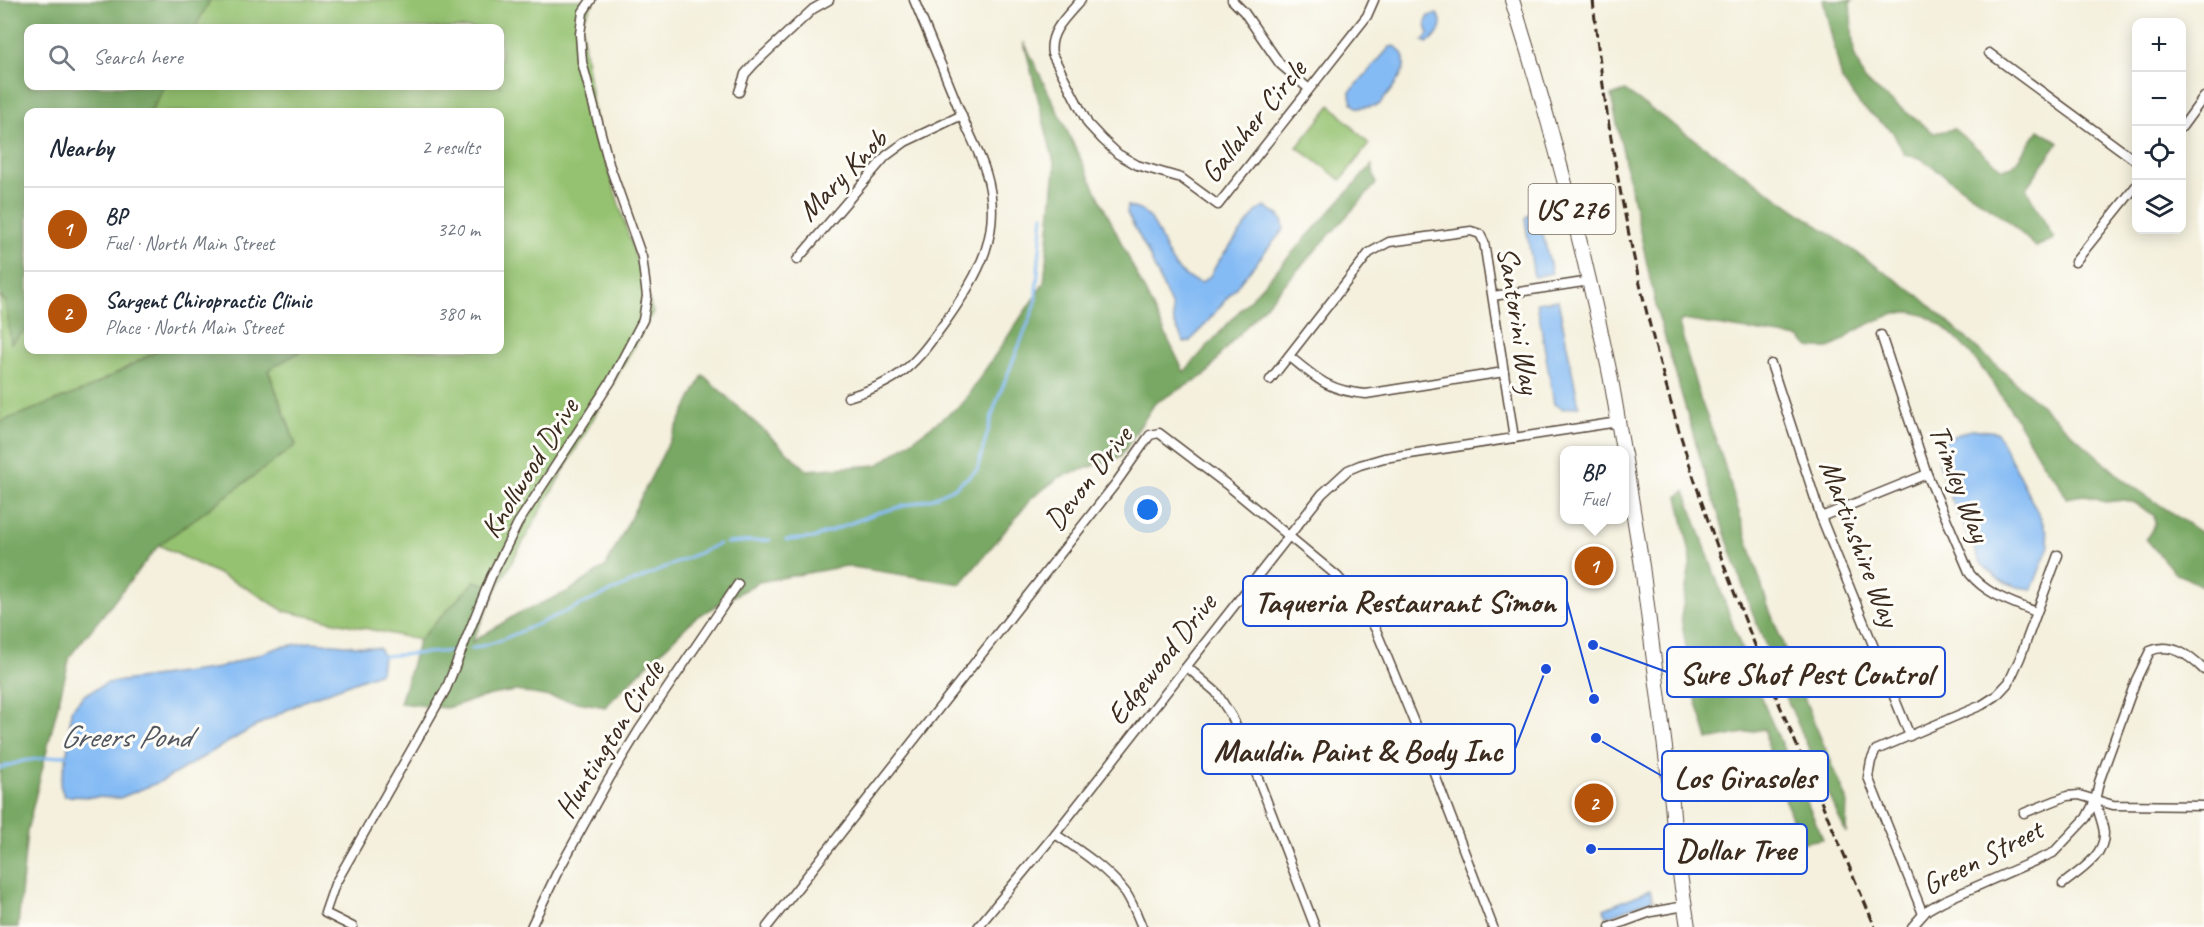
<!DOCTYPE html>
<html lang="en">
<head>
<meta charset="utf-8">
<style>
	:root { --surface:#fff; --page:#f6f6f7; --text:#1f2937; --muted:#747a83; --line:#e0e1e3; --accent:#b45309 }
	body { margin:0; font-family:Caveat,sans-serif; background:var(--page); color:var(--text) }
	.controls { position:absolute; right:18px; top:18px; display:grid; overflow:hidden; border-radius:12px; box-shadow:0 3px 15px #0003 }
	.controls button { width:54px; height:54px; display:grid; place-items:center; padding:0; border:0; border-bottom:2px solid var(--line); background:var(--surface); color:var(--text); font:30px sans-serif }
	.you { position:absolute; left:1148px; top:510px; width:21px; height:21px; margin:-15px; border:4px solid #fff; border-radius:50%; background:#1a73e8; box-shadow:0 0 0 9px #1a73e833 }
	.badge { display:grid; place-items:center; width:39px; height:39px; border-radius:50%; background:var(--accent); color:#fff; font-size:20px; font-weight:700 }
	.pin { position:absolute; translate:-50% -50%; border:3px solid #fff; box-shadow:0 2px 6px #0006 }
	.popup { position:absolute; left:1560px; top:446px; width:69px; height:78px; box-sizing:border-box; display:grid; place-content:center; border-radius:12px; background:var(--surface); filter:drop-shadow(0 2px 4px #0005); font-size:20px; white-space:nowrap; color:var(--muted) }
	.popup b { font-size:22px; color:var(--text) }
	.popup::after { content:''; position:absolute; left:50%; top:100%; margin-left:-12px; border:12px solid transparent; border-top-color:var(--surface) }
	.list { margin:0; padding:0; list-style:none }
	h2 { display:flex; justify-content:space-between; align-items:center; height:78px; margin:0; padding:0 24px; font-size:26px }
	h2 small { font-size:20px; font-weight:400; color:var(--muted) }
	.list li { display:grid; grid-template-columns:39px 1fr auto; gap:18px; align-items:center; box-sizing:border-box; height:84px; padding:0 24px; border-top:2px solid var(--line) }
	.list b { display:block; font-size:22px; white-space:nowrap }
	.list p { margin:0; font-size:20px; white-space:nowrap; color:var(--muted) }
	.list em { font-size:20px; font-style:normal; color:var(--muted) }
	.icon { flex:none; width:33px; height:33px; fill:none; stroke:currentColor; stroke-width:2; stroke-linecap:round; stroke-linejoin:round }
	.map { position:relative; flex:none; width:2204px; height:927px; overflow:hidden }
	.search { position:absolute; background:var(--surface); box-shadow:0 3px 15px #0003; left:24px; top:24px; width:480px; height:66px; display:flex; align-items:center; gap:15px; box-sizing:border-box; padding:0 21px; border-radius:12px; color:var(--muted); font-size:22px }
	.panel { position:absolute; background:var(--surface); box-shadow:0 3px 15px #0003; left:24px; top:108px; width:480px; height:246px; border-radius:12px }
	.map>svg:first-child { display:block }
	.green { fill:#95c271; stroke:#687648; stroke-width:1.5 }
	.forest { fill:#78a863; stroke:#5a6940; stroke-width:1.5 }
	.water { fill:#85bbf4; stroke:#607289; stroke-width:1.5 }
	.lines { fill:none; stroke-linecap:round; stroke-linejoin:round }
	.stream { stroke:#85bbf4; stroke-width:3 }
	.street-casing { stroke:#57483b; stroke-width:11 }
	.primary-casing { stroke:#57483b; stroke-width:16 }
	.street { stroke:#fff; stroke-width:8 }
	.primary { stroke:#fff; stroke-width:14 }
	.rail { stroke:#3b2a1e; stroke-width:3; stroke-dasharray:9 4.5; stroke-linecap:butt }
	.labels { text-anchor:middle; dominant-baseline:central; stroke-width:6; stroke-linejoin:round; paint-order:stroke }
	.shield { fill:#fdfcf7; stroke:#75695f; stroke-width:1.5 }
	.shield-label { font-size:28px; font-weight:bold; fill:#3b2a1e }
	.street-label { font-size:30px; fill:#3b2a1e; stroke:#fdfcf7 }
	.water-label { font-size:32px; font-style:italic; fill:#51565e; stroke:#fdfcf7 }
	.leader { fill:none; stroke:#1d4ed8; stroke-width:2 }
	.callout-dot { fill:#1d4ed8; stroke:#fdfcf7; stroke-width:2 }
	.callout { fill:#fdfcf7; stroke:#1d4ed8; stroke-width:2 }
	.callout-label { font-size:32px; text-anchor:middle; font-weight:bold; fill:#3b2a1e }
</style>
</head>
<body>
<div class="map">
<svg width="2204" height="927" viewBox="0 0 2204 927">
	<rect width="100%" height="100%" fill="#fdfcf7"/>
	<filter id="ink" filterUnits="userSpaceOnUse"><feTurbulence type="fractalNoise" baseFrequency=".0167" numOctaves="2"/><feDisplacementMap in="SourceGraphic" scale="12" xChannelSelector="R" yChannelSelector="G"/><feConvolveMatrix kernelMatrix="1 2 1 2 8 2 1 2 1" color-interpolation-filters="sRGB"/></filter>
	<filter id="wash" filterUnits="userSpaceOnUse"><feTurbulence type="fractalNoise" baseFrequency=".008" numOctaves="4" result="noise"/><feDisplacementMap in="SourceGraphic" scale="24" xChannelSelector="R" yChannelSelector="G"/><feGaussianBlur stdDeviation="1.35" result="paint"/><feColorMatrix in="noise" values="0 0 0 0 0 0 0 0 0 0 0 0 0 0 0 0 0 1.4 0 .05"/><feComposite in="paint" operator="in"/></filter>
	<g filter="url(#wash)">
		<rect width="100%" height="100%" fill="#f4f0dd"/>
		<!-- green -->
		<g class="green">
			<polygon points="210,0 595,0 581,22 597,134 653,313 497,588 475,581 419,640 284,611 245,587 159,545 296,445 268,369 303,350 500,350 500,112 151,112 165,86 500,86 500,28 195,28"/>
			<polygon points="1331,105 1369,144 1341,180 1297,147"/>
			<polygon points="0,297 5,300 11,342 28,328 28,350 159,350 87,389 0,422"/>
		</g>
		<!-- forest -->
		<g class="forest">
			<polygon points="0,0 210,0 195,28 28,28 28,86 165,86 150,112 28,112 28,328 11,343 5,300 0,297"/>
			<polygon points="1823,0 1853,0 1850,3 1854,54 1865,81 1934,133 1954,129 2002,169 2013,166 2039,130 2059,142 2026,188 2054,239 2036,247 2007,220 1920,158 1905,155 1892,131 1860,105 1842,80"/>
			<polygon points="1024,42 1184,372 1372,165 1376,184 1221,354 1207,374 1155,403 1120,457 1060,477 1032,498 961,584 846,566 759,582 696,617 605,707 516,691 491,695 446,708 400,703 419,640 475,581 497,588 472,642 517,614 569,591 606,566 703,375 807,470 878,465 962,404 1044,283 1055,167"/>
			<path d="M1625,91L1919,296L2125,481L2204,535V587L2174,572L2146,539L2155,525L2154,515L2135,503L2125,500L2105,502L2084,495L2066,498C2063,491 2060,483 2055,478C2051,473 2046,470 2043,464C2020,425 1957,309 1906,312C1889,314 1870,323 1855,331C1846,336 1839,346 1828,348C1822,349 1815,348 1809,347L1800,338L1682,320L1679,324L1698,393L1720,451L1768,606L1811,715L1847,799L1846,833L1785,695L1748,601L1706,478L1657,311L1611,96Z"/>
			<polygon points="159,350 303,350 268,370 296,445 159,545 70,656 27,831 18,927 0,927 0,422 87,389"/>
			<polygon points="1685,491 1749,670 1823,839 1800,843 1767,744 1765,729 1708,740 1692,686 1681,617 1691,559 1678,496"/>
		</g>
		<!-- water -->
		<g class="water">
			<path d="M1437,14L1441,20C1441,32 1437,37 1427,43L1423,41L1428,34L1426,22L1429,16Z"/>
			<path d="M1395,46C1419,63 1391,89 1379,105C1364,108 1350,113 1350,92L1390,47Z"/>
			<path d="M1128,206C1132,208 1138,209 1142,211C1167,229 1160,272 1201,283L1210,276L1218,262L1256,212L1264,207C1276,212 1283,216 1284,229L1199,332L1189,342H1184L1174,323L1172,307L1146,249L1127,213Z"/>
			<polygon points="1538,213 1552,273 1534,277 1525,219 1528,215"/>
			<polygon points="1558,300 1579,406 1563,409 1554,404 1537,303"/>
			<polygon points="1972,429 1997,432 2047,531 2049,546 2032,589 2017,587 1998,579 1981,563 1947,490 1939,461 1944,440"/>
			<polygon points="311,642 379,648 383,656 381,672 304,701 254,727 164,780 120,798 64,796 60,785 67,755 71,710 84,695 107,683 219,668 280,647"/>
			<polygon points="1650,890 1653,899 1606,917 1604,909"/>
		</g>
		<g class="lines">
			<!-- stream -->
			<g class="stream">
				<polyline points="786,540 813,538 874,514 933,498 954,488 977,470 995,406 1035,306 1043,215"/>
				<polyline points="726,543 770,540"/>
				<polyline points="471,649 499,641 719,544"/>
				<polyline points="383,656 454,651"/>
				<polyline points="0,768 23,761 67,755"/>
			</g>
		</g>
	</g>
	<g filter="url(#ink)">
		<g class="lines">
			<!-- street casing -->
			<g class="street-casing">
				<g id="street">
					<path d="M1081,0C1067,16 1048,32 1052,54L1088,124L1102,139L1118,154L1137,165L1181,178L1218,205L1367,16L1374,0"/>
					<polyline points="1232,0 1244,12 1280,64 1309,89"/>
					<polyline points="1989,53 2136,161"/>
					<polyline points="739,92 745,74 754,64 813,9 829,0"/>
					<polyline points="2182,127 2204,97"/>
					<polyline points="797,260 886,156 905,142 962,115"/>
					<polyline points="2075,262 2136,186"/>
					<polyline points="1493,296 1590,281"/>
					<path d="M1881,335L1927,474L1970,574C1987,595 2012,602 2036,612"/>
					<path d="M1289,356C1317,379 1329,391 1366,394L1504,372"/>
					<polyline points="1771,364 1821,517 1910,736"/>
					<polyline points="1270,380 1369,253 1389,242 1471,231 1480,234 1484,242 1514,438"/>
					<path d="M848,397C902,381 914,365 946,321C979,274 1004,232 986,173C980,153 969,134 961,114C946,76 930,38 914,0"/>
					<polyline points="1821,517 1927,474"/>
					<polyline points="1187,667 1216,692 1232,717 1253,765 1315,927"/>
					<polyline points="2024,813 2067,796 2079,795 2113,805 2204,806"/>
					<path d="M1055,834C1079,850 1108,869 1126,893C1133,904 1137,915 1142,927"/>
					<path d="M2063,884C2079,871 2105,856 2104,833C2103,823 2098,811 2095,801"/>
					<polyline points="1923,914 1868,777 1871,761 1876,750 1982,705 1996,696 2009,682 2020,658 2058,555"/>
					<polyline points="353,927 325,913 335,884 446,689 491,577 518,523 611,381 643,320 647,296 642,257 609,164 582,62 580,34 583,12 591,0"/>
					<polyline points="531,927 557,873 609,779 639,730 738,584"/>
					<polyline points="767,927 1116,483 1147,439 1150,435 1159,433 1226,484 1337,576 1360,602 1376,630 1425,749 1493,927"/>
					<polyline points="978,927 1055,834 1322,494 1348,470 1360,465 1384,458 1618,422"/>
					<polyline points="1610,927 1651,912 1685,906"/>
					<path d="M1912,927L1927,910L1943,901L2053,853L2086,818L2095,801L2099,782L2136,680L2150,651C2171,642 2189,655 2204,670"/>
				</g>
			</g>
			<!-- primary casing -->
			<g class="primary-casing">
				<g id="primary">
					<path d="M1512,0C1550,120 1582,242 1608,365C1614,393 1618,422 1623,450"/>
					<polyline points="1624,454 1642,566 1672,803 1675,842 1688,927"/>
				</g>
			</g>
			<!-- street -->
			<use href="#street" class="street"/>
			<!-- primary -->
			<use href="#primary" class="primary"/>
			<!-- rail -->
			<path class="rail" d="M1593,0C1612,198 1661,398 1731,584C1775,700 1827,813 1875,927"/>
		</g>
	</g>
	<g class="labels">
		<!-- shield labels -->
		<rect class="shield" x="1528.5" y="184" width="87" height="50" rx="4.5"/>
		<g class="shield-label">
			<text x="1572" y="209">US 276</text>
		</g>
		<!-- street labels -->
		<g class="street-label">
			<text transform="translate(1253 121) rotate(-51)">Gallaher Circle</text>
			<text transform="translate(842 175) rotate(-46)">Mary Knob</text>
			<text transform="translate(1519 320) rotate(81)">Santorini Way</text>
			<text transform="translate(529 468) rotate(-58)">Knollwood Drive</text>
			<text transform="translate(1088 478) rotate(-52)">Devon Drive</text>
			<text transform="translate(1960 483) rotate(69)">Trimley Way</text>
			<text transform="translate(1860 543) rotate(69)">Martinshire Way</text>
			<text transform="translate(1161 659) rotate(-52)">Edgewood Drive</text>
			<text transform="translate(609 739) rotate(-58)">Huntington Circle</text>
			<text transform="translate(1982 857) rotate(-27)">Green Street</text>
		</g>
		<!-- water labels -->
		<g class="water-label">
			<text x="125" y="736">Greers Pond</text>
		</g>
	</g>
	<!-- callouts -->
	<path class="leader" d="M1594 699L1567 601M1593 645L1667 672M1546 669L1515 749M1596 738L1662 776M1591 849L1664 849"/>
	<g class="callout-dot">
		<circle cx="1594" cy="699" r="6"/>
		<circle cx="1593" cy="645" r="6"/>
		<circle cx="1546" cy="669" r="6"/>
		<circle cx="1596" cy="738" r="6"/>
		<circle cx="1591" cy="849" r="6"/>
	</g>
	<g class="callout">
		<rect x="1243" y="576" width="324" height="50" rx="6"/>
		<rect x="1667" y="647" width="278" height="50" rx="6"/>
		<rect x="1202" y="724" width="313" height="50" rx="6"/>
		<rect x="1662" y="751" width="166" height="50" rx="6"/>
		<rect x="1664" y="824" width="143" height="50" rx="6"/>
	</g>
	<g class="callout-label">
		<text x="1405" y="612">Taqueria Restaurant Simon</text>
		<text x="1806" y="684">Sure Shot Pest Control</text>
		<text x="1358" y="761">Mauldin Paint &amp; Body Inc</text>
		<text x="1745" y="788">Los Girasoles</text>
		<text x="1736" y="860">Dollar Tree</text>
	</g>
</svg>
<div class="controls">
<button>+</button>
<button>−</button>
<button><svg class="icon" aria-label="locate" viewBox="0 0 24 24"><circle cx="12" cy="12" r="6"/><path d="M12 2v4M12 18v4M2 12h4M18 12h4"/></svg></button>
<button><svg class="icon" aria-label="layers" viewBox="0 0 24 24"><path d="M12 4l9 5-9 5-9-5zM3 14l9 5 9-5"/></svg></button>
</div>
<div class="you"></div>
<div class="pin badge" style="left:1594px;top:566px">1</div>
<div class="popup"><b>BP</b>Fuel</div>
<div class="pin badge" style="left:1594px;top:803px">2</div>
<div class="search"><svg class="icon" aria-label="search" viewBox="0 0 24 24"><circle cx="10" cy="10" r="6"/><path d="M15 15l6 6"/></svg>Search here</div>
<section class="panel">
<h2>Nearby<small>2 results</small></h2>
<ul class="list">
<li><span class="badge">1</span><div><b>BP</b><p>Fuel · North Main Street</p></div><em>320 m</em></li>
<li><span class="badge">2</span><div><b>Sargent Chiropractic Clinic</b><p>Place · North Main Street</p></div><em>380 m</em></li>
</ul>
</section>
</div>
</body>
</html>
